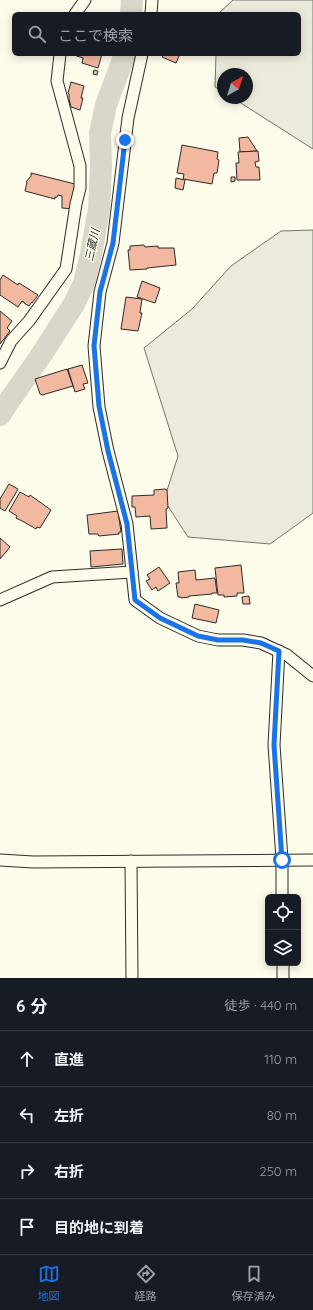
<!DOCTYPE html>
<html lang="ja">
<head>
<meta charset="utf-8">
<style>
	:root { --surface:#171b24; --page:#242831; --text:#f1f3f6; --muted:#9ea1a6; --line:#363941; --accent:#1a73e8 }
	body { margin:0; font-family:Quicksand,"Noto Sans JP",sans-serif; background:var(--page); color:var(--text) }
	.controls { position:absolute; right:12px; bottom:12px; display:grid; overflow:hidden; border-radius:6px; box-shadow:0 2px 10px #0003 }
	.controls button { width:36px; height:36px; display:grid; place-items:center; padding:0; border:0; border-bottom:1px solid var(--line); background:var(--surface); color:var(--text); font:20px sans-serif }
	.compass { position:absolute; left:217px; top:68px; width:36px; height:36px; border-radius:50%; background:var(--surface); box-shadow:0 2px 10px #0003; rotate:39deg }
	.stop { position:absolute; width:12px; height:12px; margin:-9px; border:3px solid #1a73e8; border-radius:50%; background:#fff }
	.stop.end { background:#1a73e8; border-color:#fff; box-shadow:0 1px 4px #0008 }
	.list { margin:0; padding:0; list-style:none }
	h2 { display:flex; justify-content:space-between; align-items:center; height:52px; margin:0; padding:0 16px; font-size:17px }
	h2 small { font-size:13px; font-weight:400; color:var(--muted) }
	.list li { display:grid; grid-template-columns:26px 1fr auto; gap:12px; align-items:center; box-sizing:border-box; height:56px; padding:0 16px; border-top:1px solid var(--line) }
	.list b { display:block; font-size:15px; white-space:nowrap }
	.list em { font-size:13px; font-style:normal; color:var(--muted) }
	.icon { flex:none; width:22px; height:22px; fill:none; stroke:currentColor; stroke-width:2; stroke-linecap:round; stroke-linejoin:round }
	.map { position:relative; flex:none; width:313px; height:978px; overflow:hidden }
	.search { position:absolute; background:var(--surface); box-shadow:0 2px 10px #0003; left:12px; right:12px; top:12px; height:44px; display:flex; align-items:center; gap:10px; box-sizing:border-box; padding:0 14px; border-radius:6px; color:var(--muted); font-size:15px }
	.sheet { height:276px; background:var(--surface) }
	nav { display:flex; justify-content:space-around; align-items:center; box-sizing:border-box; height:56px; border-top:1px solid var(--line); background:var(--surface); font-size:11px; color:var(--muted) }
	nav a { display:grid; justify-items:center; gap:2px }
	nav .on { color:var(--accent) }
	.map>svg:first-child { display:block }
	.green { fill:#ecebdb; stroke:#74746e }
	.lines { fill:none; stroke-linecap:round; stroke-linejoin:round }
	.river { stroke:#d8d7c9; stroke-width:22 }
	.building { fill:#f2b8a0; stroke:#2b2b2b }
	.minor-casing { stroke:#2b2b2b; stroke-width:13 }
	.minor { stroke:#fdfbea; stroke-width:11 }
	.route { stroke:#1a73e8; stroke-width:5 }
	.labels { text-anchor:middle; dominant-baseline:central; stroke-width:3; stroke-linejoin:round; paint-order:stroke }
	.water-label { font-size:11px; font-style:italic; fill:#2b2b2b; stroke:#fdfbea }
</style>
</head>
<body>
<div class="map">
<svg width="313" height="978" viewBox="0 0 313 978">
	<rect width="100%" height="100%" fill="#fdfbea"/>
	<!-- green -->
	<g class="green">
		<polygon points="233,0 313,0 313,149 233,98 247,98 247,74 223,74 223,92 215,87 216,54 299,54 299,14 218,14"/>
		<polygon points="313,230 313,513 270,544 188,537 164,500 178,456 144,348 192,309 231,266 281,231"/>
	</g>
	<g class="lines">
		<!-- river -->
		<g class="river">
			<polyline points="131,14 132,0"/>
			<polyline points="0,415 7,404 40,357 74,304 84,283 91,254 99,209 101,167 100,133 106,105 125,54"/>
		</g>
	</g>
	<!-- building -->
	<g class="building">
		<polygon points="71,54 102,54 98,68 82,63 83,58"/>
		<polygon points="159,54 180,54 176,63 162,57 163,56"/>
		<polygon points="94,70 98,71 97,75 93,74"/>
		<polygon points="71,82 84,86 81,98 83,98 80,110 71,107 69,99 69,94 68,93"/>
		<polygon points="248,137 257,151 240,152 239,138"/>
		<polygon points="182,145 218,152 217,159 219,160 217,173 214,173 212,184 183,179 184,174 177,173"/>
		<polygon points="258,151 259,161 255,162 256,167 259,167 260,180 237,180 236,163 239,163 238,152"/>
		<polygon points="31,173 75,184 73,209 62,208 62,196 58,195 57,197 55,197 55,199 25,191 27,182 26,182 31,176"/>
		<polygon points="231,177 235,177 235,181 231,182"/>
		<polygon points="176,178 185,180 183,190 175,188"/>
		<polygon points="144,245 145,247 158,246 158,248 174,248 176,265 147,268 147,269 130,270 128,250 130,250 130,246"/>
		<polygon points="3,275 18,285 19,283 38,295 32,303 32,302 29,306 24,303 24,302 22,301 18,307 0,295 0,280"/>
		<polygon points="142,281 160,288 155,303 137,297"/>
		<polygon points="126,297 142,299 140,313 142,313 138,331 121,329"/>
		<polygon points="0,311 12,321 7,328 10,331 0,344"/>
		<polygon points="82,365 88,383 83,384 85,389 75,392 68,369"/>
		<polygon points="67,369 73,386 42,395 41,394 40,394 35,379"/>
		<polygon points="9,484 18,489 17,491 5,511 0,508 0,499"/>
		<polygon points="165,489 167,490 168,508 166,509 167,528 151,529 150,516 136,517 135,507 132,507 132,496 154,495 154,490"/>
		<polygon points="20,492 29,497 30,495 51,510 40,528 37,527 36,529 24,522 16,518 17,516 9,511"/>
		<polygon points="118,511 121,532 119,532 119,534 99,536 98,534 89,534 87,515"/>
		<polygon points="0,538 10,547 0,559"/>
		<polygon points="122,549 123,564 91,567 90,551"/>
		<polygon points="241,565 244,593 237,593 237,596 224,597 224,595 218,595 215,568"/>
		<polygon points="159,567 170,583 158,591 156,587 152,590 146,581 150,579 147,575"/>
		<polygon points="195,570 196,580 215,578 217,593 212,593 212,594 189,596 189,597 181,598 181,597 178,597 176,583 179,583 178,572"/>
		<polygon points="249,596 250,604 243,604 242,597"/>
		<polygon points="195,604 219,610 216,623 192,618"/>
	</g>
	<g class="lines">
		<!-- minor casing -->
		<g class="minor-casing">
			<g id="minor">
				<polyline points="75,14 85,0"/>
				<polyline points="151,14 152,0"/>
				<polyline points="142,54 128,118 113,243 100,292 94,346 99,407 108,451 127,524 135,600 160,618 198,636 218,640 243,640 261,643 287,655 313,676"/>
				<polyline points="0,363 11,341 29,321 66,269 76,204 80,188 80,166 57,81 60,54"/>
				<polyline points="0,600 52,577 132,572"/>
				<polyline points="279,651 274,745 282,859 282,897"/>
				<polyline points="0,860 33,862 313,860"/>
				<polyline points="131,861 132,978"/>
				<polyline points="283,963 283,978"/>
			</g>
		</g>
		<!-- minor -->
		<use href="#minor" class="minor"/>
	</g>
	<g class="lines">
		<!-- route -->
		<polyline class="route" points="125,140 113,243 100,292 94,346 99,406 108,451 127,524 135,600 160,618 198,636 218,640 243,640 261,643 279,651 274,745 282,860"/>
	</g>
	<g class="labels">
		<!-- water labels -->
		<g class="water-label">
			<text transform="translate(92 245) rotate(-78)">三蔵川</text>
		</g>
	</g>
</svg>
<div class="controls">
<button><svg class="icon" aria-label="locate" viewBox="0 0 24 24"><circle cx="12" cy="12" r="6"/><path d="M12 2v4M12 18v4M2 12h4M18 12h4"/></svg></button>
<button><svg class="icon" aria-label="layers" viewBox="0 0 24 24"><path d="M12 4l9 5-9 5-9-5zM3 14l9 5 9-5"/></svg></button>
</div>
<svg class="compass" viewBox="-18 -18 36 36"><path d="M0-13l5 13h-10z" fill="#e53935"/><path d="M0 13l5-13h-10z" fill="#9ea1a6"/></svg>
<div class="stop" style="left:282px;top:860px"></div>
<div class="stop end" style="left:125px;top:140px"></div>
<div class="search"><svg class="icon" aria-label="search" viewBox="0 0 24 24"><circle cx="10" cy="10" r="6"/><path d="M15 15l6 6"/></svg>ここで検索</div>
</div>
<section class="sheet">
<h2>6 分<small>徒歩 · 440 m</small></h2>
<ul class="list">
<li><svg class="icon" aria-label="ahead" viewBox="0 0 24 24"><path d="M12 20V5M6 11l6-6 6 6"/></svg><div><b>直進</b></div><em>110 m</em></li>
<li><svg class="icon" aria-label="left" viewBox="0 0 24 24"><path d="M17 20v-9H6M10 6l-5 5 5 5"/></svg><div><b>左折</b></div><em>80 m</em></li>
<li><svg class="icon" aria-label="right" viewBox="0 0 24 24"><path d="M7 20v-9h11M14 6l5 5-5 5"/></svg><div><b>右折</b></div><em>250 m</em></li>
<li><svg class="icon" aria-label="arrive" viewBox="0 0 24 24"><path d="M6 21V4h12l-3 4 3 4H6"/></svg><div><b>目的地に到着</b></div></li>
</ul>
</section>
<nav>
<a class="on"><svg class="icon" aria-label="map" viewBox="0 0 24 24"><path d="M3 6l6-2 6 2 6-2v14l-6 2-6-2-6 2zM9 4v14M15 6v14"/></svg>地図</a>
<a><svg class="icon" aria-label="directions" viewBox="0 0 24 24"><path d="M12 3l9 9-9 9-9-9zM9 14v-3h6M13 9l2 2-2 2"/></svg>経路</a>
<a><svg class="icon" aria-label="saved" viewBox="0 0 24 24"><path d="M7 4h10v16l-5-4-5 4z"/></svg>保存済み</a>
</nav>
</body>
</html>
